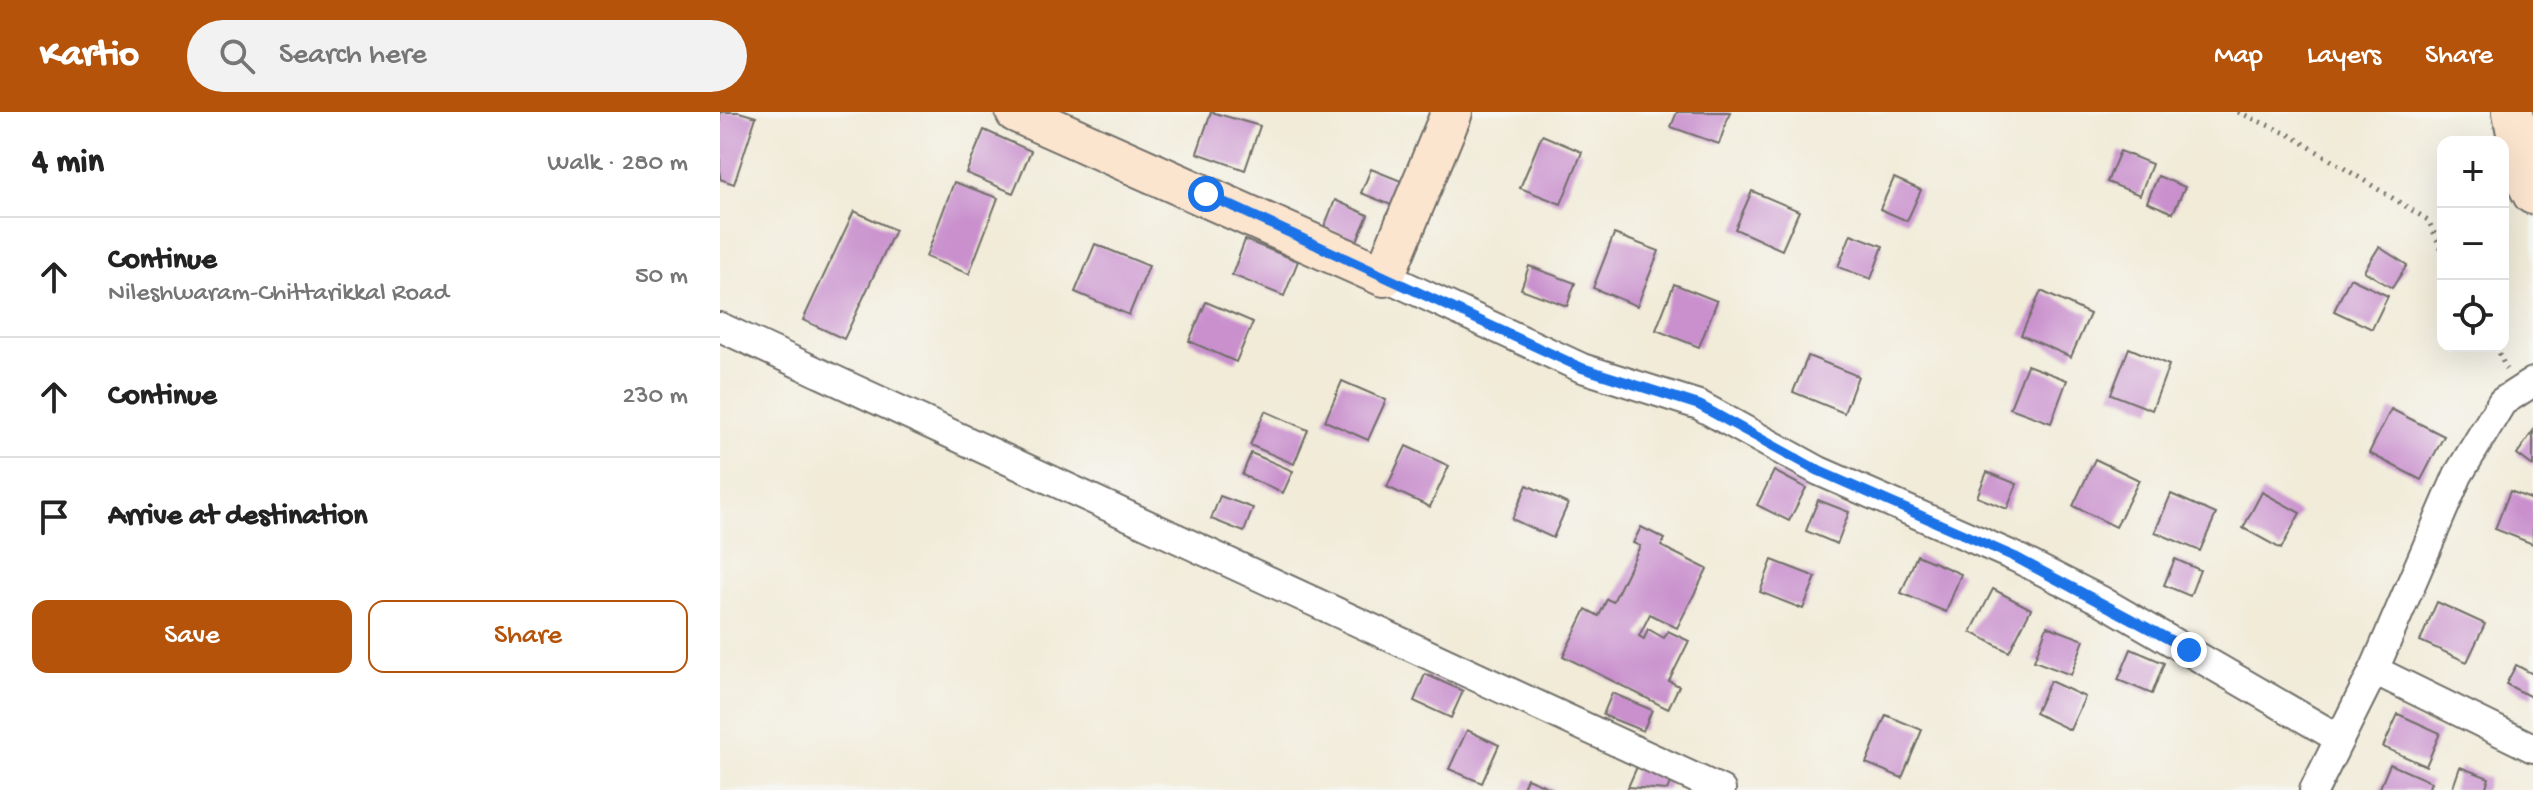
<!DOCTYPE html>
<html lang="en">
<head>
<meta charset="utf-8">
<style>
	:root { --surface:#fff; --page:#f2f2f2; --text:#222; --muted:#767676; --line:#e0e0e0; --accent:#b45309 }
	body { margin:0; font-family:"Gochi Hand",sans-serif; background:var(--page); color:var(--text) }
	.controls { position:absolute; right:24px; top:24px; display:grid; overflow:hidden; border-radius:16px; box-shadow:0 8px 32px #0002 }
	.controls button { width:72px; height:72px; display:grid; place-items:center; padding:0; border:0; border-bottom:2px solid var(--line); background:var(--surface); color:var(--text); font:40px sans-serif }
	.stop { position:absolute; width:24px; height:24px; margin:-18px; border:6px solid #1a73e8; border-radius:50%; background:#fff }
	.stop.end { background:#1a73e8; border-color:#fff; box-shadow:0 2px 8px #0008 }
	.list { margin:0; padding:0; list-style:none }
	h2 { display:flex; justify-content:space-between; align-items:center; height:104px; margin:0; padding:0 32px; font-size:34px }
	h2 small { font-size:26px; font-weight:400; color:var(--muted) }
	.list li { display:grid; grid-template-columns:52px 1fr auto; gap:24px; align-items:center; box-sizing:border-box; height:120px; padding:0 32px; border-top:2px solid var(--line) }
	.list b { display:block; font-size:30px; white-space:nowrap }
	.list p { margin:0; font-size:26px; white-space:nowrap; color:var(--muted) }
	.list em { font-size:26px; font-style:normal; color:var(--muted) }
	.actions { display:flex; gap:16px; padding:24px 32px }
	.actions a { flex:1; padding:18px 0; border:2px solid var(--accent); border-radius:16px; text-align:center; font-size:28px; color:var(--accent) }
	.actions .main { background:var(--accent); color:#fff }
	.icon { flex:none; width:44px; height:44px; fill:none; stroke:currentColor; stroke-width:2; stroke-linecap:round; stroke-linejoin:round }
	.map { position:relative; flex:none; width:1813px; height:678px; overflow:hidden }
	header { display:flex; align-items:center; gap:48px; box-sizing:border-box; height:112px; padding:0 40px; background:var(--accent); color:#fff }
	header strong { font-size:38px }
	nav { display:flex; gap:44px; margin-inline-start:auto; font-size:28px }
	.search { width:560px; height:72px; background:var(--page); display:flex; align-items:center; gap:20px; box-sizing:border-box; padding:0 28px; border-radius:44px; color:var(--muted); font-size:30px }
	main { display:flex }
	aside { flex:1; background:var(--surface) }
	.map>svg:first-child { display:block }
	.building { fill:#c990cd }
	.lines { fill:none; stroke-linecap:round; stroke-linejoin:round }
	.minor-casing { stroke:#706e68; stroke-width:32 }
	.secondary-casing { stroke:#706e68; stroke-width:44 }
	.path { stroke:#706e68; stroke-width:5; stroke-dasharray:2 6; stroke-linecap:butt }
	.minor { stroke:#fff; stroke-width:28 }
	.secondary { stroke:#fce5cf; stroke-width:40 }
	.route { stroke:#1a73e8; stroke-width:10 }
</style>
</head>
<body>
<header>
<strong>Kartio</strong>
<div class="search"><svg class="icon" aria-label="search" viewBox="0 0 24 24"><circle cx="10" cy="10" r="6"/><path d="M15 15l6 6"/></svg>Search here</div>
<nav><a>Map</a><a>Layers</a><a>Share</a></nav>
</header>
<main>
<aside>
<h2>4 min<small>Walk · 280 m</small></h2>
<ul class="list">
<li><svg class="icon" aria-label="ahead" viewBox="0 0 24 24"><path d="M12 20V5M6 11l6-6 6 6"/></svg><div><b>Continue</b><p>Nileshwaram-Chittarikkal Road</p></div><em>50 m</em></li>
<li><svg class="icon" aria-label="ahead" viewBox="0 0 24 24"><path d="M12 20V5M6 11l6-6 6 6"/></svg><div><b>Continue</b></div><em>230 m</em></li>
<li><svg class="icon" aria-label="arrive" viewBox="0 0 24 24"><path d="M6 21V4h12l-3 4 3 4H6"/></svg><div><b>Arrive at destination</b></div></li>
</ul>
<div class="actions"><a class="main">Save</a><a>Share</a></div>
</aside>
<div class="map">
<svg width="1813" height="678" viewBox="0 0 1813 678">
	<rect width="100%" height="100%" fill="#f6f6f2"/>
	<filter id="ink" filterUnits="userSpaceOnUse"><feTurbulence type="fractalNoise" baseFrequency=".0125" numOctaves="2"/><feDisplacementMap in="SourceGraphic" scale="16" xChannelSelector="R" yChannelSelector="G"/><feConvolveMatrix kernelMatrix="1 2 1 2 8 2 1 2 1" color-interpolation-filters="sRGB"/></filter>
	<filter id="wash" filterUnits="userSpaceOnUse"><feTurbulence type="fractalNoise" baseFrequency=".006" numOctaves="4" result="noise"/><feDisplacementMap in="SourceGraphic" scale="32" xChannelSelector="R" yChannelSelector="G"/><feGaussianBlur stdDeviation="1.8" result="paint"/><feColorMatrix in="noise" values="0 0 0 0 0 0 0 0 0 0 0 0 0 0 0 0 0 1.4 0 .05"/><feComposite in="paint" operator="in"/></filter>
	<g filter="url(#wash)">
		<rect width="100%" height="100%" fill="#f1ebd8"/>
		<g id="blocks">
			<!-- building -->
			<g class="building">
				<polygon points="0,0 19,0 36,5 14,72 0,67"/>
				<polygon points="491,0 540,14 525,58 477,41"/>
				<polygon points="957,0 1010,0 999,32 951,15"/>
				<polygon points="264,18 311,39 293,81 246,61"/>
				<polygon points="822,23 862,40 841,92 800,76"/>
				<polygon points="1400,39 1432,52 1420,83 1387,70"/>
				<polygon points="651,57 681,69 671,93 641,81"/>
				<polygon points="1438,64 1465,75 1453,101 1427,90"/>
				<polygon points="1174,66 1201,78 1187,109 1160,97"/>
				<polygon points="234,70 278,86 249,162 206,145"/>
				<polygon points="1032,79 1079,99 1062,138 1015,117"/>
				<polygon points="615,88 648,103 637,129 604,115"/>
				<polygon points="134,99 175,118 124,227 83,208"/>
				<polygon points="894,122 939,139 917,194 873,176"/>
				<polygon points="1131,122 1163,134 1151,167 1118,155"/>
				<polygon points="525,128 578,149 564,184 512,163"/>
				<polygon points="375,132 429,154 409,203 355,180"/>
				<polygon points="1659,135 1687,153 1672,176 1644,159"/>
				<polygon points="809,154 855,171 847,194 801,177"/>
				<polygon points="1630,166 1668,184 1652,217 1614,199"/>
				<polygon points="954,172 997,189 979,235 936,218"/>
				<polygon points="1321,179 1370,202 1351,245 1301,223"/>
				<polygon points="486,190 533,210 516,250 469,229"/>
				<polygon points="1409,236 1449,253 1432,298 1391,282"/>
				<polygon points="1088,244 1138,264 1124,301 1073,280"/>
				<polygon points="1307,253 1347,268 1331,311 1290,296"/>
				<polygon points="622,269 666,288 648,328 605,309"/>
				<polygon points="1671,297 1724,324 1701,368 1649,341"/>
				<polygon points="545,299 588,318 574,352 530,333"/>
				<polygon points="1813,319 1813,354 1797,342"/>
				<polygon points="686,334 729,354 710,395 667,375"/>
				<polygon points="531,341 573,359 563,381 522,363"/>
				<polygon points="1375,347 1419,368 1396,415 1353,394"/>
				<polygon points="1054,359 1086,376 1069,409 1037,393"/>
				<polygon points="1267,360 1297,372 1287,397 1257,385"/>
				<polygon points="807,373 848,392 833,426 792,407"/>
				<polygon points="1790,379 1813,388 1813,432 1775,417"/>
				<polygon points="1542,380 1580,401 1561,437 1523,416"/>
				<polygon points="1451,382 1496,402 1480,439 1435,420"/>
				<polygon points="500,384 533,396 524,420 491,407"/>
				<polygon points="1098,388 1129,400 1117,432 1086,419"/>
				<polygon points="921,415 945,427 941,434 987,457 957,516 930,502 919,524 924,527 928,517 944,526 948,519 969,529 949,569 959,574 948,597 843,544 866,497 879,504 887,487 893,490 920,434 913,431"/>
				<polygon points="1197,443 1241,462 1226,500 1181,481"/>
				<polygon points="1455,447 1480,458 1470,484 1444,473"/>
				<polygon points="1052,448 1096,465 1083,497 1040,480"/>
				<polygon points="1273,477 1311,497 1289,540 1251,520"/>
				<polygon points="1717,490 1765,512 1747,550 1700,529"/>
				<polygon points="1327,514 1364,528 1351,563 1314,549"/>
				<polygon points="1411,537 1444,551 1432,582 1398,568"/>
				<polygon points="1796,553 1813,562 1813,586 1786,572"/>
				<polygon points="705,562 743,579 731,606 694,589"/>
				<polygon points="1330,569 1365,585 1350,618 1315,601"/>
				<polygon points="892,581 932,598 923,619 883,603"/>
				<polygon points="1678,602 1720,621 1706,654 1663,635"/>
				<polygon points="1166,603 1202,618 1182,666 1146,651"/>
				<polygon points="747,618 779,633 762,671 729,657"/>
				<polygon points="920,648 954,662 947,678 908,675"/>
				<polygon points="1670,652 1711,670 1708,678 1659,678"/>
				<polygon points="1740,655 1769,666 1765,678 1732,678"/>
				<polygon points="807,666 835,678 802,678"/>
			</g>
		</g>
	</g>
	<g filter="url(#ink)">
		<use href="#blocks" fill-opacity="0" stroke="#706e68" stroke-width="2"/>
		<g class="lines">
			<!-- minor casing -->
			<g class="minor-casing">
				<g id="minor">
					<polyline points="664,164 862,256 979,293 1099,359 1295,445 1382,489 1618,626"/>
					<polyline points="0,215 1001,678"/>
					<polyline points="1654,558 1813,636"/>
					<polyline points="1594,678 1654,558 1738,363 1782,290 1813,270"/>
				</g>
			</g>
			<!-- secondary casing -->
			<g class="secondary-casing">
				<g id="secondary">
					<polyline points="296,0 664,164 732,0"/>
					<polyline points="1793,0 1806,68 1813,82"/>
				</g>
			</g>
			<!-- path -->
			<g class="path">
				<polyline points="1518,0 1572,24 1708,108 1723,140"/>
				<polyline points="1776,234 1786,257"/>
			</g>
			<!-- minor -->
			<use href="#minor" class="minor"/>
			<!-- secondary -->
			<use href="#secondary" class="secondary"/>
		</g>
	</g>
	<g class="lines" filter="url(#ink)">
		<!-- route -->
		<polyline class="route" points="486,82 862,256 979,293 1099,359 1295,445 1469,538"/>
	</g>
</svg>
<div class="controls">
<button>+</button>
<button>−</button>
<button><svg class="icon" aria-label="locate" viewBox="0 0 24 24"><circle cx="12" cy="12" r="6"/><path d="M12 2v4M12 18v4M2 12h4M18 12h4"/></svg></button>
</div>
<div class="stop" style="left:486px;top:82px"></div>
<div class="stop end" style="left:1469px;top:538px"></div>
</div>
</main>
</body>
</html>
